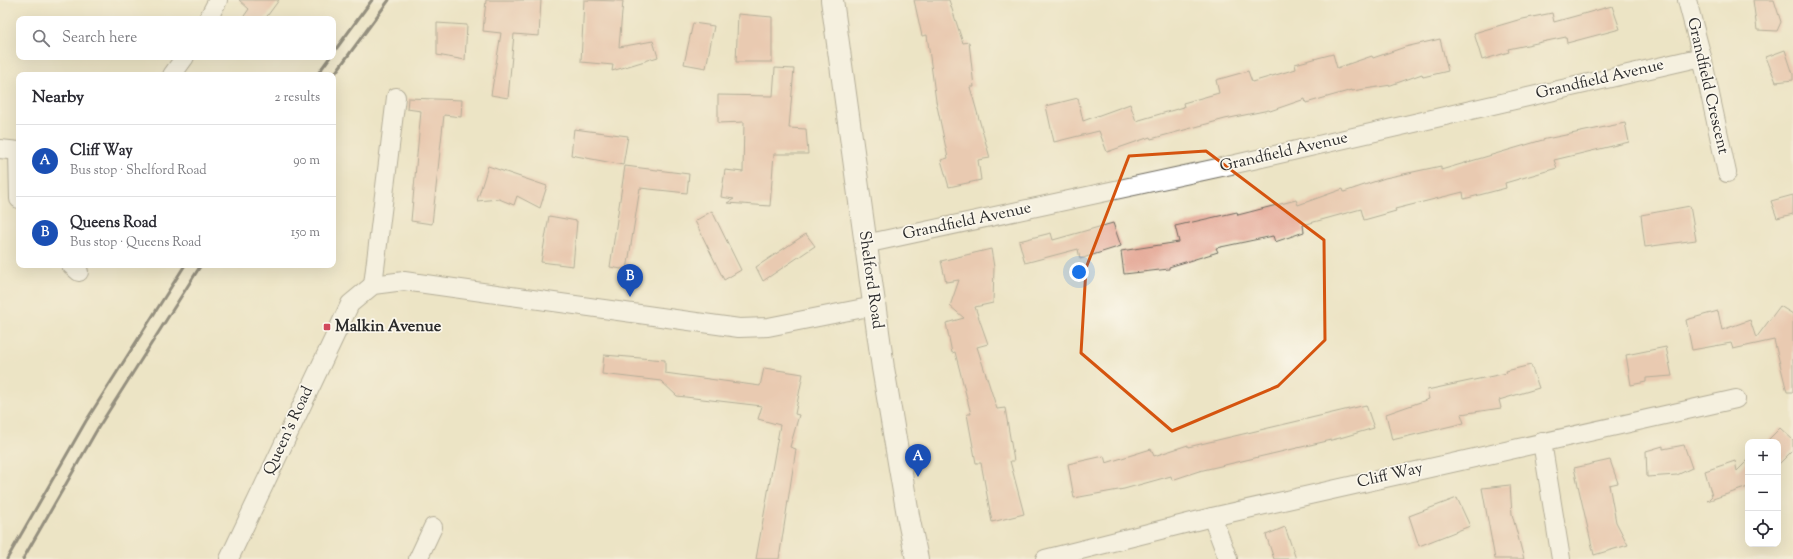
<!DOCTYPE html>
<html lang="en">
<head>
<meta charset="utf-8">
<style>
	:root { --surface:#fff; --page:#f2f2f3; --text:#2b2b33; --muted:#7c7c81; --line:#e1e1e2; --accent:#d1495b }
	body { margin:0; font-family:"Sorts Mill Goudy",serif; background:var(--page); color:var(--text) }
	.controls { position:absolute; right:12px; bottom:12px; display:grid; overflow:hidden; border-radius:8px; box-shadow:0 4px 16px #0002 }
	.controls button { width:36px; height:36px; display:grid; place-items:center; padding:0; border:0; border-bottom:1px solid var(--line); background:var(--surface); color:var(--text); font:20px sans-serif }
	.you { position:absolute; left:1079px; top:272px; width:14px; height:14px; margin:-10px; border:3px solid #fff; border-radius:50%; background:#1a73e8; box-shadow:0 0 0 6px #1a73e833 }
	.badge { display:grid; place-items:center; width:26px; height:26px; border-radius:50%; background:var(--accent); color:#fff; font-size:13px; font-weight:700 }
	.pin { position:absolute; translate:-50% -33px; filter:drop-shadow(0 1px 2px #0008) }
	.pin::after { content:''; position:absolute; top:21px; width:14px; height:12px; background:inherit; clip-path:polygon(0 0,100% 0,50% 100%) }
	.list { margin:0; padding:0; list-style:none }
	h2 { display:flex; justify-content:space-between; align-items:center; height:52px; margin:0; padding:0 16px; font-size:17px }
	h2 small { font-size:13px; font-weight:400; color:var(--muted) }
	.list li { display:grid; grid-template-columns:26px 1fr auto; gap:12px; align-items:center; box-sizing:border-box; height:72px; padding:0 16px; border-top:1px solid var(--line) }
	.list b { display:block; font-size:15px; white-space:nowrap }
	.list p { margin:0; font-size:13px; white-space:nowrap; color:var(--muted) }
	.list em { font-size:13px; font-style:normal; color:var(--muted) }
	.icon { flex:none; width:22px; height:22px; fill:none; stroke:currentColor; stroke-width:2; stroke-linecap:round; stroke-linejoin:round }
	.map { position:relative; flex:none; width:1793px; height:559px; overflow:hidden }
	.search { position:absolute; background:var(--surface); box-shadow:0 4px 16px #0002; left:16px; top:16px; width:320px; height:44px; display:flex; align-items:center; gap:10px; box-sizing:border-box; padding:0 14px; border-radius:8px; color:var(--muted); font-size:15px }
	.panel { position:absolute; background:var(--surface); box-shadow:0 4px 16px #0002; left:16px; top:72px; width:320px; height:196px; border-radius:8px }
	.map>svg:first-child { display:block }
	.building { fill:#e5aa99 }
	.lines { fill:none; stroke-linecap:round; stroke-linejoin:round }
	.minor-casing { stroke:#6f6c61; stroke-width:20 }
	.tertiary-casing { stroke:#6f6c61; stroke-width:24 }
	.minor { stroke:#fff; stroke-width:18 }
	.tertiary { stroke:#fff; stroke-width:22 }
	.rail { stroke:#2b2b2b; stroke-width:3 }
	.marked { fill:none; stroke:#d5540f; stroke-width:3; stroke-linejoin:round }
	.poi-dot { fill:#d1495b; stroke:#fbf7ec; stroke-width:1.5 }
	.labels { text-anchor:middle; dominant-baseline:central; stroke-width:3.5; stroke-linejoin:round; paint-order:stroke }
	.street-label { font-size:16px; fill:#2b2b2b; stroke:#fbf7ec }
	.poi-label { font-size:16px; font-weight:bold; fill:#2b2b2b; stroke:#fbf7ec; text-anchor:start }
</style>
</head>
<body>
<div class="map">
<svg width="1793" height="559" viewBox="0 0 1793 559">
	<rect width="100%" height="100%" fill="#fbf7ec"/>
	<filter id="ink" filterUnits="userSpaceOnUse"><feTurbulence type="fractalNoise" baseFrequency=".025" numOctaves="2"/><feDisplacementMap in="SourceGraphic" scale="8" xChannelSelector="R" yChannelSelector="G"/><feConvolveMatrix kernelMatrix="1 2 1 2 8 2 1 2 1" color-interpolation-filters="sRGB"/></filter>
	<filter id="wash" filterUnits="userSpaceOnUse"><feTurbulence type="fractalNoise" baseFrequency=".012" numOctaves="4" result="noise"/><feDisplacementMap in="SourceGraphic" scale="16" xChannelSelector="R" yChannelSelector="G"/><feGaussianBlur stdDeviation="0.9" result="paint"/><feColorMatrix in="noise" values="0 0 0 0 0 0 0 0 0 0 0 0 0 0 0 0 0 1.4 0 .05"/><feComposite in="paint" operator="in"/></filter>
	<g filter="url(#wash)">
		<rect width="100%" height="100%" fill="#ece4c5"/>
		<g id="blocks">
			<!-- building -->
			<g class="building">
				<polygon points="239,0 279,0 265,19 242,19 249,9"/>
				<polygon points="486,0 541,0 539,36 514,34 508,98 491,95 501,33 483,31"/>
				<polygon points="584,0 623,1 619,47 653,41 658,57 612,71 613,65 581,62"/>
				<polygon points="914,0 949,0 963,43 969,42 974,87 970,87 990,158 978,160 981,180 949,187 941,160 948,158 936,101 927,35 922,36"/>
				<polygon points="1753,0 1774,0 1781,22 1777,31 1757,30"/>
				<polygon points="1612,6 1620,29 1567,43 1566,37 1508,49 1509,52 1482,60 1474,33 1518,20 1552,13 1554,22"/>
				<polygon points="738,14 772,17 772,62 736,62"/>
				<polygon points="437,23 467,25 465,60 437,55"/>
				<polygon points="693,23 714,26 706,68 684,64"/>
				<polygon points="1440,39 1448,71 1423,77 1422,74 1391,85 1352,91 1352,90 1306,103 1305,99 1270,111 1269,110 1225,119 1151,139 1150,137 1107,152 1099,131 1054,142 1046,106 1078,98 1083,121 1130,104 1136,121 1184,107 1183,103 1219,93 1216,80 1248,71 1252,82 1296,69 1295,64 1333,54 1337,68 1372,56 1373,58 1405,47"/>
				<polygon points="1785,50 1793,74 1793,80 1776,82 1766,57"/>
				<polygon points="775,68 794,69 789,128 806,129 808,154 774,154 770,206 727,203 734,199 721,197 725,170 743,172 744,122 718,123 718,95 773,96"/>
				<polygon points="408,98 462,100 461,117 444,115 432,224 411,221 421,111 407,109"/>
				<polygon points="1625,123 1629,142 1554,160 1557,168 1505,183 1506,188 1464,199 1463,192 1395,209 1396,211 1364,220 1361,209 1303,225 1304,232 1275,242 1273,236 1216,248 1218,252 1169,267 1169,269 1124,274 1121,251 1179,242 1175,226 1237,212 1238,215 1296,200 1298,205 1343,189 1344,192 1385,178 1441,166 1441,170 1546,139"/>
				<polygon points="574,129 628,136 623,165 571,155"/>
				<polygon points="488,166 547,186 540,208 517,196 514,205 499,199 477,201"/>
				<polygon points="625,166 689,174 687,193 640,188 627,270 610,267"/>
				<polygon points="1793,195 1793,214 1777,218 1771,201"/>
				<polygon points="1690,206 1696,240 1645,247 1641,215"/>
				<polygon points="712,211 741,270 724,280 695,221"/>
				<polygon points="549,216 577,221 573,266 541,262"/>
				<polygon points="1113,223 1121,246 1080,259 1078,249 1025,263 1019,241 1051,233 1053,240"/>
				<polygon points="806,234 815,246 763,281 756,267"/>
				<polygon points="991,249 994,267 993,303 975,307 988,344 977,347 997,409 1005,408 1014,461 1010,461 1024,514 992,522 981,463 976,463 967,414 971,414 955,352 952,353 946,323 964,318 950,306 959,280 946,282 941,261"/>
				<polygon points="1780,306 1793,314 1793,392 1787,392 1774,340 1733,349 1731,343 1692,350 1686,320 1718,311 1722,330 1750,320 1756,338"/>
				<polygon points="1666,347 1672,376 1646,378 1646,382 1631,385 1626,355"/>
				<polygon points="604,355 665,360 665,373 760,386 764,368 803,374 795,414 799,415 790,447 796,449 779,559 756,559 780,425 758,419 762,406 677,396 661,381 602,374"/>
				<polygon points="1531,365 1539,388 1499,400 1501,408 1461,414 1464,423 1392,440 1386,414 1429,399 1427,390 1507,373 1506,371"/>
				<polygon points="1366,405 1374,428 1340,438 1199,471 1172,480 1171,476 1124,489 1074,498 1068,464 1104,456 1106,463 1151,449 1154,456 1188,445 1188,447"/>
				<polygon points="1780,428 1793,440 1793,450 1778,465 1778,442 1766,442"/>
				<polygon points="1684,445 1692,468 1677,475 1647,477 1646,451 1663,446 1663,449"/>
				<polygon points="1610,460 1618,483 1609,485 1616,522 1628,545 1594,555 1574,468"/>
				<polygon points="1748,460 1748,487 1707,501 1712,496 1705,471 1735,461 1737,471"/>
				<polygon points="1510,485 1512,514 1524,559 1495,559 1482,488"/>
				<polygon points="1457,498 1470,526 1419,546 1409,516"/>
				<polygon points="1285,527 1296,559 1274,559 1266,535"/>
			</g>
		</g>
	</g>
	<g filter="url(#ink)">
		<use href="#blocks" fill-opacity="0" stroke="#6f6c61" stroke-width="1"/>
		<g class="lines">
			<!-- minor casing -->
			<g class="minor-casing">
				<g id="minor">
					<polyline points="1687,0 1702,57 1727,173"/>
					<polyline points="208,19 218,0"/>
					<polyline points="172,75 185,57"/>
					<polyline points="0,149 19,151"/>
					<polyline points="18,152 19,199"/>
					<polyline points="865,244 1231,165 1702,57"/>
					<polyline points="71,265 79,272"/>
					<polyline points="373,285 396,97"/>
					<polyline points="1542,442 1561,559"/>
					<polyline points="1212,517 1228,559"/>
					<polyline points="229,559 350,304 373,285 404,281 739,328 768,327 874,306"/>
					<polyline points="418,559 433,527"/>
					<polyline points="1045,559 1212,517 1736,399"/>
				</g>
			</g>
			<!-- tertiary casing -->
			<g class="tertiary-casing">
				<polyline id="tertiary" points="832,0 883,368 909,521 917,559"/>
			</g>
			<!-- minor -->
			<use href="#minor" class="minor"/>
			<!-- tertiary -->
			<use href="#tertiary" class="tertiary"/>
			<!-- rail -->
			<g class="rail">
				<polyline points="333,53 372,0"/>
				<polyline points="317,75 330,57"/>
				<polyline points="333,76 389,0"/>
				<polyline points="7,559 86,421 185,265"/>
				<polyline points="23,559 98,428 201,265"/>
			</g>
		</g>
	</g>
	<!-- marked area -->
	<path d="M0 0H1793V559H0ZM1206,151L1324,240L1325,340L1278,386L1172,431L1081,353L1086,268L1129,156Z" fill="#ece4c5" fill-opacity=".55" fill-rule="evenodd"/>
	<path class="marked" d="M1206,151L1324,240L1325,340L1278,386L1172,431L1081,353L1086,268L1129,156Z"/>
	<!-- markers -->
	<rect class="poi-dot" x="323" y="323" width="8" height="8" rx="2"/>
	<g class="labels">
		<!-- street labels -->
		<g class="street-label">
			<text transform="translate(1600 80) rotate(-13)">Grandfield Avenue</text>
			<text transform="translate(1707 86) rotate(77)">Grandfield Crescent</text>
			<text transform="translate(1284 153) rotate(-13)">Grandfield Avenue</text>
			<text transform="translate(967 222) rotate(-12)">Grandfield Avenue</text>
			<text transform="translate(870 280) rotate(82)">Shelford Road</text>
			<text transform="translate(289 431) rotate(-65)">Queen's Road</text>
			<text transform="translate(1390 476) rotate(-13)">Cliff Way</text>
		</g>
		<!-- poi labels -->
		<g class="poi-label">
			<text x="335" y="327">Malkin Avenue</text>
		</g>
	</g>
</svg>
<div class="controls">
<button>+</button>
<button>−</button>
<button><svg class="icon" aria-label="locate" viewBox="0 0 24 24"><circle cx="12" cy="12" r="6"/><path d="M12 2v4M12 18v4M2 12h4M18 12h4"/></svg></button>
</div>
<div class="you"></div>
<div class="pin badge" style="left:918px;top:477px;background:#1a4fb4">A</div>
<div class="pin badge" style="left:630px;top:297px;background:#1a4fb4">B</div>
<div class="search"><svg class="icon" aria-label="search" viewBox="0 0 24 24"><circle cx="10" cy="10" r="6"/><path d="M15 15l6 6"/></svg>Search here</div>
<section class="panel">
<h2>Nearby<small>2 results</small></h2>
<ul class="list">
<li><span class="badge" style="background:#1a4fb4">A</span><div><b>Cliff Way</b><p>Bus stop · Shelford Road</p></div><em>90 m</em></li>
<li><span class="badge" style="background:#1a4fb4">B</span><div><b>Queens Road</b><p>Bus stop · Queens Road</p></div><em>150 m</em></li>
</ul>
</section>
</div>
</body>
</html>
